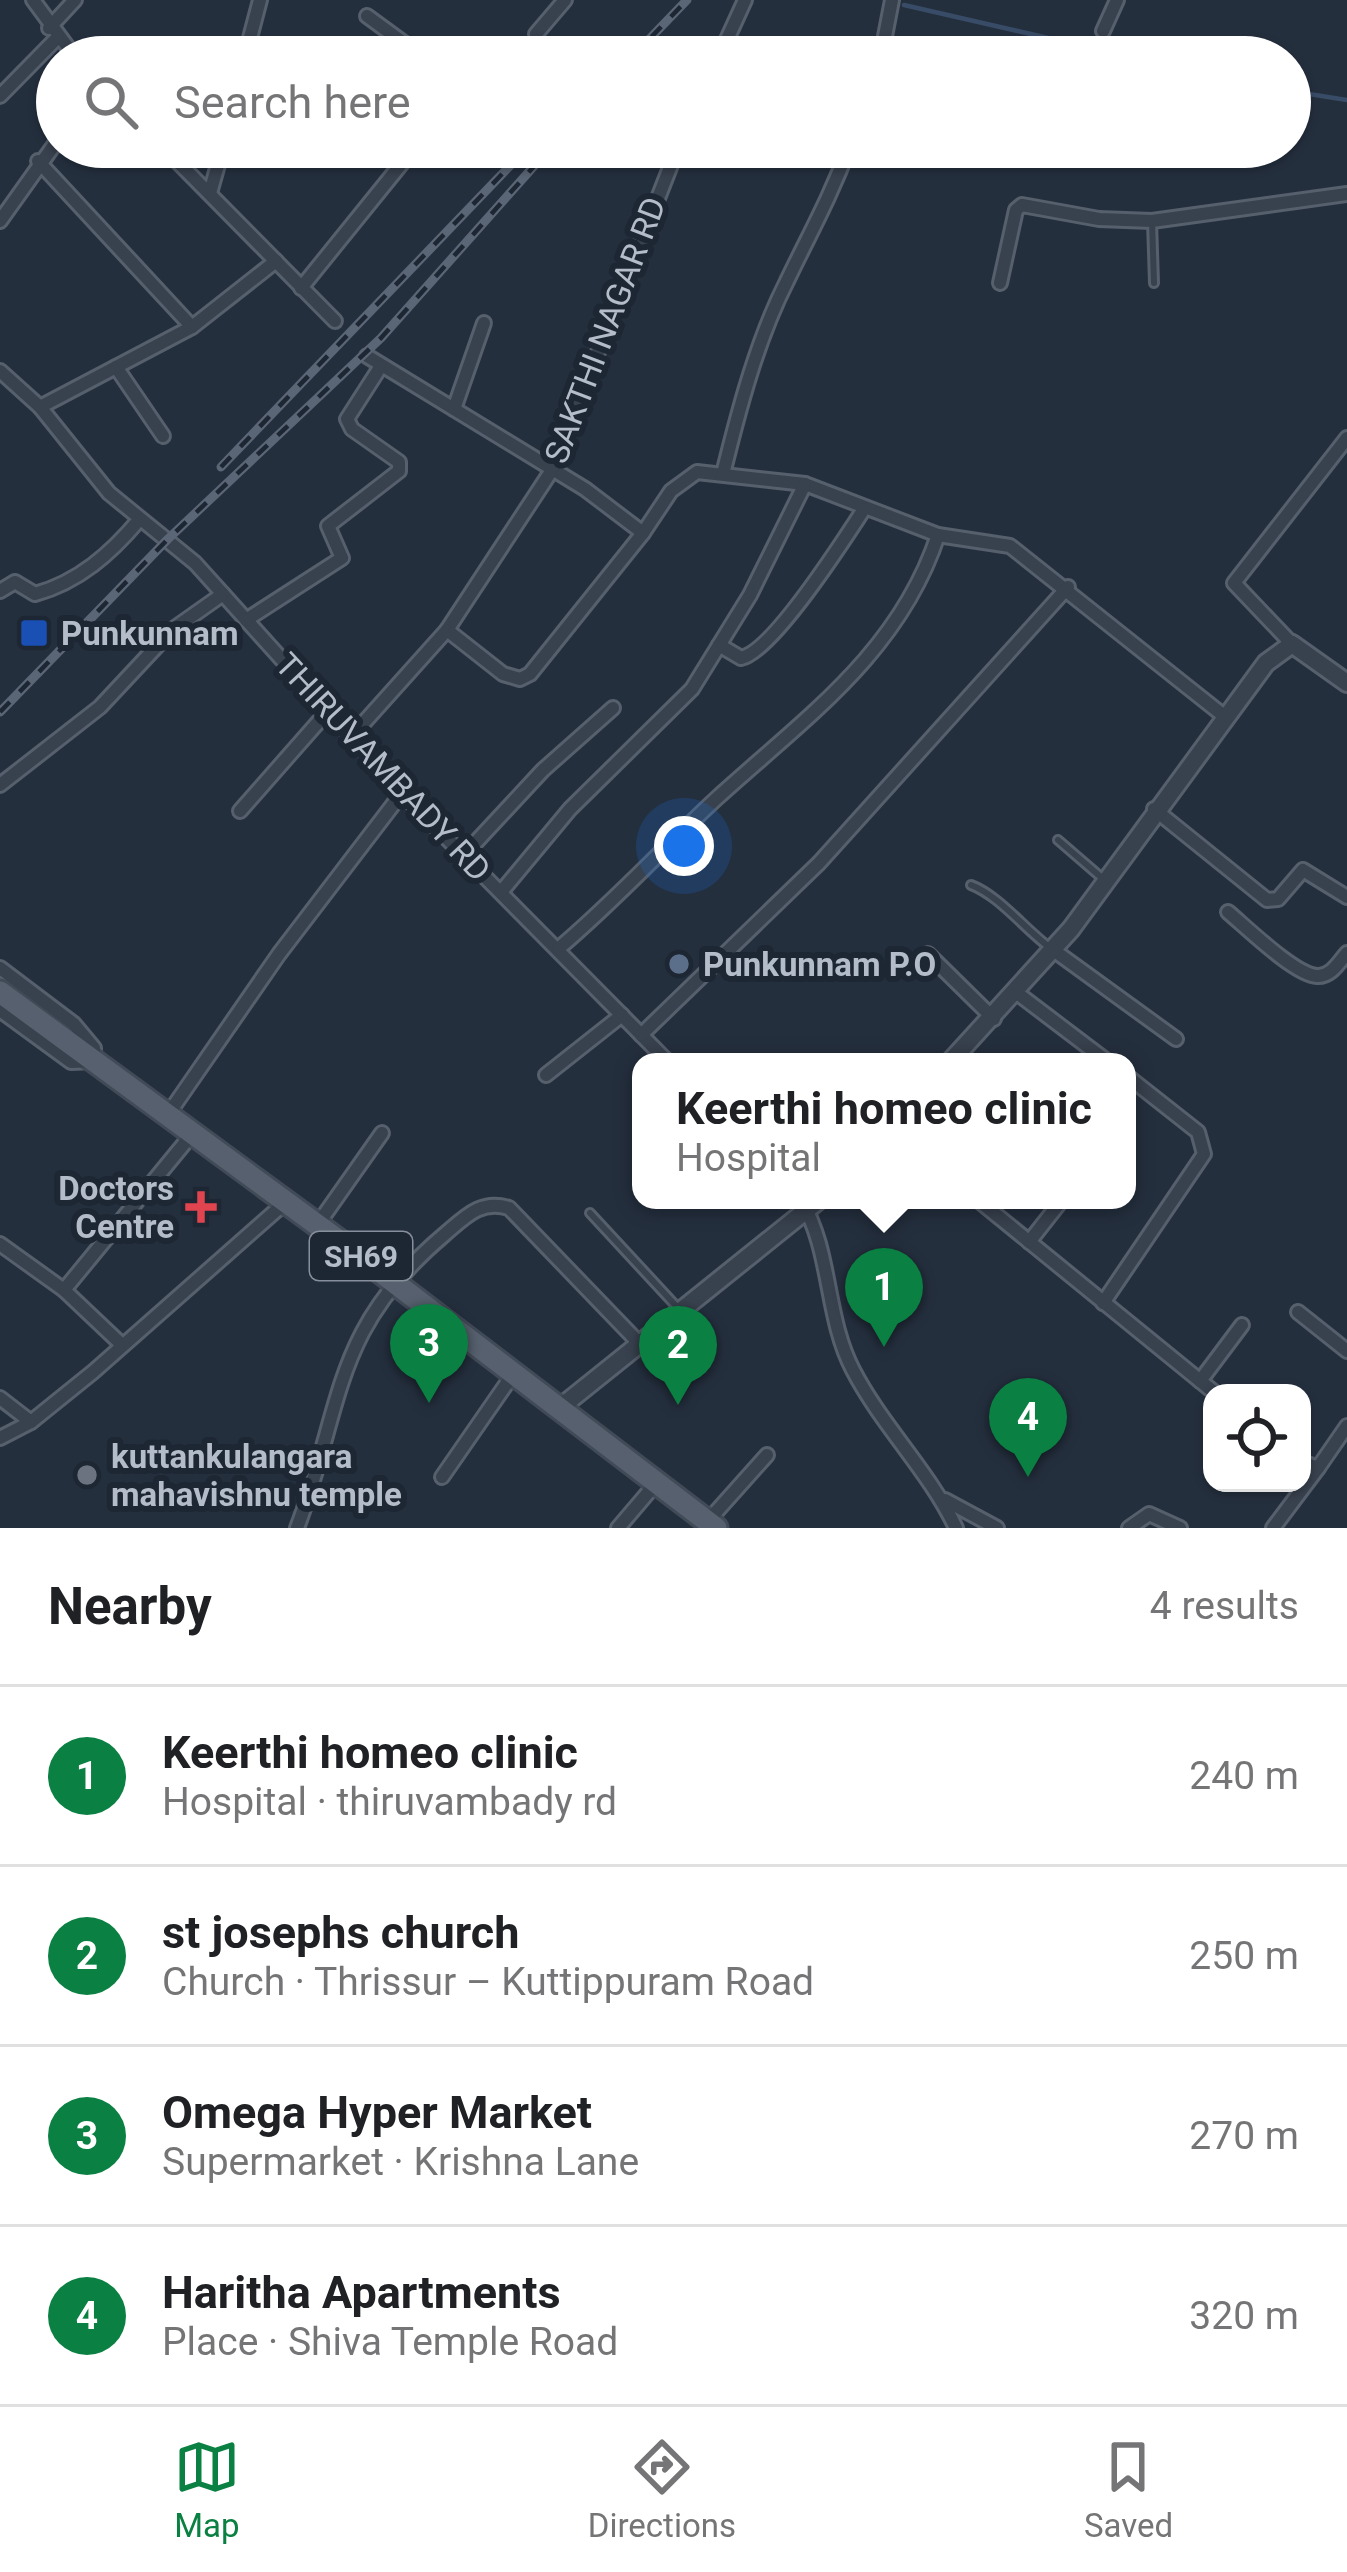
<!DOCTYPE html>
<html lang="en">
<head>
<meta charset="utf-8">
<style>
	:root { --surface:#fff; --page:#f2f2f2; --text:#202124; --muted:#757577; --line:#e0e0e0; --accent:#0b8043 }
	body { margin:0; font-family:Roboto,sans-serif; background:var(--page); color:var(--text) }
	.controls { position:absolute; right:36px; bottom:36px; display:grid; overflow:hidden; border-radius:24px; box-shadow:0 3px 9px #0004 }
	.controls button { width:108px; height:108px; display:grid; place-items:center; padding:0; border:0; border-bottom:3px solid var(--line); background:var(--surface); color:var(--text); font:60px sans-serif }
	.you { position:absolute; left:684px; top:846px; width:42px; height:42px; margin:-30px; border:9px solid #fff; border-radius:50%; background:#1a73e8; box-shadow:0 0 0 18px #1a73e833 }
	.badge { display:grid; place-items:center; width:78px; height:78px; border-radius:50%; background:var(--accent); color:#fff; font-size:39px; font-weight:700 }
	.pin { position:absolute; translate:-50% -99px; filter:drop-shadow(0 3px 6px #0008) }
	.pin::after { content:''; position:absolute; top:63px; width:42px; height:36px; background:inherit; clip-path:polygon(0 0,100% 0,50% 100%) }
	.popup { position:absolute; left:632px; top:1053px; width:504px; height:156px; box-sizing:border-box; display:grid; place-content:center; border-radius:24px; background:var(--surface); filter:drop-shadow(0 3px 9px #0005); font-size:39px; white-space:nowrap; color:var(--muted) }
	.popup b { font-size:45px; color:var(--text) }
	.popup::after { content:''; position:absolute; left:50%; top:100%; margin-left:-24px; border:24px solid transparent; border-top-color:var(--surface) }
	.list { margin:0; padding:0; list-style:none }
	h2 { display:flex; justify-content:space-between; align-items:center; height:156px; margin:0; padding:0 48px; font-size:51px }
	h2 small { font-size:39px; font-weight:400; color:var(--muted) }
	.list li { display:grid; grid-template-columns:78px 1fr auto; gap:36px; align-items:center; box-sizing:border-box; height:180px; padding:0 48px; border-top:3px solid var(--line) }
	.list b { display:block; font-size:45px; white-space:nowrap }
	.list p { margin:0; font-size:39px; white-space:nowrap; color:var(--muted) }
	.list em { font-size:39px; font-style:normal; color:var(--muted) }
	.icon { flex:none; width:66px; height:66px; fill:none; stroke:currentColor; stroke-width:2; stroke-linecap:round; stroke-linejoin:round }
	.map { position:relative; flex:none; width:1347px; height:1528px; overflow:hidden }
	.search { position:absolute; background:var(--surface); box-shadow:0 3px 9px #0004; left:36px; right:36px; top:36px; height:132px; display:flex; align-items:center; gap:30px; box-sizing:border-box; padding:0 42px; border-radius:66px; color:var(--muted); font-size:45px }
	.sheet { height:876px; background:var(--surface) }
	nav { display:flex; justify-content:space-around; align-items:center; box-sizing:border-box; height:168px; border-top:3px solid var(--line); background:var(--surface); font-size:33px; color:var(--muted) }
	nav a { display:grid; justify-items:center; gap:6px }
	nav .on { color:var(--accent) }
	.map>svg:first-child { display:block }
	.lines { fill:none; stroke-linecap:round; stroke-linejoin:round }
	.stream { stroke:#394c67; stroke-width:4.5 }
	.service-casing { stroke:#565f6c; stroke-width:12 }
	.minor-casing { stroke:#565f6c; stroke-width:18 }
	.tertiary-casing { stroke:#565f6c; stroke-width:22 }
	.primary-casing { stroke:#414a57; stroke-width:27 }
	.service { stroke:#38414e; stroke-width:6 }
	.minor { stroke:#38414e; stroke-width:12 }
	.tertiary { stroke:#38414e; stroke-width:16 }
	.primary { stroke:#56606e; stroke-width:21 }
	.rail-casing { stroke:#5a6575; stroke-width:9 }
	.rail { stroke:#1d2633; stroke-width:4.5; stroke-dasharray:14; stroke-linecap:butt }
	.transit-dot { fill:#1a4fb4; stroke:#1d2633; stroke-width:4.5 }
	.service-dot { fill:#5c6f8a; stroke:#1d2633; stroke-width:4.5 }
	.health-dot { fill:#e0444e; stroke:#1d2633; stroke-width:4.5 }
	.worship-dot { fill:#6b7280; stroke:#1d2633; stroke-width:4.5 }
	.labels { text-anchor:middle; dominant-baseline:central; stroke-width:12; stroke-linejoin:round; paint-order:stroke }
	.shield { fill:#1d2633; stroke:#878f9c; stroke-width:3 }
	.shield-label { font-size:30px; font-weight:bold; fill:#b4bcc9 }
	.street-label { font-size:33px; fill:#b4bcc9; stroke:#1d2633 }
	.poi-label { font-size:33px; font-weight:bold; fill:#b4bcc9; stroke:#1d2633; text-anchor:start }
</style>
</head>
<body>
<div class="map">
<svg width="1347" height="1528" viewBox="0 0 1347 1528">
	<rect width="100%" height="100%" fill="#242f3e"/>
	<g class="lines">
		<!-- stream -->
		<g class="stream">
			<polyline points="904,5 1131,57"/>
			<polyline points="1290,91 1347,100"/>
		</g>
		<!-- service casing -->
		<g class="service-casing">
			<g id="service">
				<polyline points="1152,221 1154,283"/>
				<polyline points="1058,840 1102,878"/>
				<path d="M971,885C998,895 1024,928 1049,947"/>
				<polyline points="590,1213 677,1307"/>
			</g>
		</g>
		<!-- minor casing -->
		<g class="minor-casing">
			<g id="minor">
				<polyline points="33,0 75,57"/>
				<polyline points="367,16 423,57"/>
				<polyline points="49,28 75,0"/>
				<polyline points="1103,31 1117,0"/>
				<polyline points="536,34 565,0"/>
				<polyline points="808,50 832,57"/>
				<polyline points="245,57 260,0"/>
				<polyline points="719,57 745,0"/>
				<polyline points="881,57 892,0"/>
				<polyline points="0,96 58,37"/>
				<polyline points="163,147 335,321"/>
				<polyline points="38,161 192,327"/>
				<polyline points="210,193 223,147"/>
				<polyline points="0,221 57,141"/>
				<polyline points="1000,283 1016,210 1022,205 1099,219 1152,221 1347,194"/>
				<polyline points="301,288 415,147"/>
				<polyline points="367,356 585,489 643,533 671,491 697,472 805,484 938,535 1010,546 1224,716"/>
				<polyline points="116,367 163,436"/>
				<polyline points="0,371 40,407 109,493 195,563 402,793 668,1062"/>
				<polyline points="40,407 192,327 276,261"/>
				<polyline points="454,409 484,323"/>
				<path d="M723,474C739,409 757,340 787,281C810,233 830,198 849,147"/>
				<path d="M0,591L15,582L35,594C79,582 111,553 139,520"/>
				<polyline points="246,620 342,558 328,526 399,471 399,462 352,429 347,419 381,366"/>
				<polyline points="447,630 552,470 678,147"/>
				<polyline points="1292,644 1234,583 1347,438"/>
				<path d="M719,645L741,658C772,652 844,540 864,509"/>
				<polyline points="351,737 447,630 503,674 520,679 530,674 643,533"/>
				<polyline points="0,785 100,707 172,630 223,594"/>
				<polyline points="1154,809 1267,900 1278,899 1303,870 1347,897"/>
				<polyline points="240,811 328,711"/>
				<polyline points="464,855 543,770 613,708"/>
				<polyline points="501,892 570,809 692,689 750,595 805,484"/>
				<path d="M1228,912C1246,927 1295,975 1317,976C1331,977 1339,962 1347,953"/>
				<path d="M558,949C614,902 663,848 717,798C805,718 899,653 938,535"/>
				<polyline points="1052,949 1176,1039"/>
				<polyline points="928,954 994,1019"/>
				<polyline points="0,968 74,1024 94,1048 94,1061 71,1062 0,1010"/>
				<polyline points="1017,993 1108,1062"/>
				<polyline points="641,1035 819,863 1068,587"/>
				<polyline points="546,1075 622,1015"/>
				<polyline points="169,1113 279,954 402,793"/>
				<path d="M801,1200C832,1252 825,1317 853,1370C882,1426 929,1471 956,1528"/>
				<polyline points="978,1200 1215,1393"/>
				<polyline points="318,1224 382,1133"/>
				<polyline points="1029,1242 1062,1200"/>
				<polyline points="0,1244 64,1290 121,1344"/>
				<polyline points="64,1290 193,1133"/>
				<polyline points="1103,1303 1204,1154 1198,1132 1127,1076"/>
				<polyline points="1298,1312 1347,1351"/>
				<polyline points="1200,1381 1242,1325"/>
				<polyline points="0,1398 31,1422"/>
				<polyline points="0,1438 31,1422 93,1372 287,1201"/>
				<polyline points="1302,1462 1318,1468 1347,1426"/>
				<polyline points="442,1477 514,1373"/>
				<polyline points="945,1500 997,1528"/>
				<polyline points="708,1521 767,1455"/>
				<path d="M297,1528C344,1404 331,1330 445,1234C465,1217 481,1199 509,1208L639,1343"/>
				<polyline points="618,1528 658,1481"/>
				<polyline points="1129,1528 1149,1514 1180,1528"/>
				<polyline points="1273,1528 1318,1468"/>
			</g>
		</g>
		<!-- tertiary casing -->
		<g class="tertiary-casing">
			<g id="tertiary">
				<polyline points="950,1062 1071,929 1266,663 1292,644 1347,683"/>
				<polyline points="561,1407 819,1200"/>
			</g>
		</g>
		<!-- primary casing -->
		<g class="primary-casing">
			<polyline id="primary" points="0,992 357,1254 716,1528"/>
		</g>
		<!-- service -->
		<use href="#service" class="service"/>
		<!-- minor -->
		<use href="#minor" class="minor"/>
		<!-- tertiary -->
		<use href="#tertiary" class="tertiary"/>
		<!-- primary -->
		<use href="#primary" class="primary"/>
		<!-- rail casing -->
		<g class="rail-casing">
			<g id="rail">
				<polyline points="632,57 687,0"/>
				<polyline points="221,467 528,147"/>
				<polyline points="0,712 168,539 381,338 551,147"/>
			</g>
		</g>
		<!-- rail -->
		<use href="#rail" class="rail"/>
	</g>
	<!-- markers -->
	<rect class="transit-dot" x="19" y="618" width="30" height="30" rx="6"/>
	<circle class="service-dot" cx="679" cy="964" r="12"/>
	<path class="health-dot" d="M195 1189h12v12h12v12h-12v12h-12v-12h-12v-12h12z"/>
	<circle class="worship-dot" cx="87" cy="1475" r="12"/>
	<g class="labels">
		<!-- shield labels -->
		<rect class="shield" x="310" y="1232" width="102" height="48" rx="9"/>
		<g class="shield-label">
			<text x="361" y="1256">SH69</text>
		</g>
		<!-- street labels -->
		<g class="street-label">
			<text transform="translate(605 330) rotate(-69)">SAKTHI NAGAR RD</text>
			<text transform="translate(383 767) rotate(47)">THIRUVAMBADY RD</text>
		</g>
		<!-- poi labels -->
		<g class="poi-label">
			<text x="61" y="633">Punkunnam</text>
			<text x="703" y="964">Punkunnam P.O</text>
			<text x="174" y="1188" text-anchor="end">Doctors<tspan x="174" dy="38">Centre</tspan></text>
			<text x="111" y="1456">kuttankulangara<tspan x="111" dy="38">mahavishnu temple</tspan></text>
		</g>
	</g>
</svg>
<div class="controls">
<button><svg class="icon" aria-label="locate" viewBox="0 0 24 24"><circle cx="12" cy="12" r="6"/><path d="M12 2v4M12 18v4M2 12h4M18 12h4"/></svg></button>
</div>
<div class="you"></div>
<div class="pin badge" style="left:884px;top:1347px">1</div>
<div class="popup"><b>Keerthi homeo clinic</b>Hospital</div>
<div class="pin badge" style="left:678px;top:1405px">2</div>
<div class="pin badge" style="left:429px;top:1403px">3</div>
<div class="pin badge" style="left:1028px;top:1477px">4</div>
<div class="search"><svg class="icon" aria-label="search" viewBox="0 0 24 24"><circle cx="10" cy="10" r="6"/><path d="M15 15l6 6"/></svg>Search here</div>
</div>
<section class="sheet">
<h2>Nearby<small>4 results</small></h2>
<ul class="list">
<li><span class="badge">1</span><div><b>Keerthi homeo clinic</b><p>Hospital · thiruvambady rd</p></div><em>240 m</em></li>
<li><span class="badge">2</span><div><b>st josephs church</b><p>Church · Thrissur – Kuttippuram Road</p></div><em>250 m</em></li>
<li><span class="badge">3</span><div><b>Omega Hyper Market</b><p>Supermarket · Krishna Lane</p></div><em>270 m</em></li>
<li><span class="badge">4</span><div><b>Haritha Apartments</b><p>Place · Shiva Temple Road</p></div><em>320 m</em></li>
</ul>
</section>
<nav>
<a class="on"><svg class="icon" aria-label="map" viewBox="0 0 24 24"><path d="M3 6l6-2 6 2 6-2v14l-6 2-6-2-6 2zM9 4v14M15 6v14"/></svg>Map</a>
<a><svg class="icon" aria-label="directions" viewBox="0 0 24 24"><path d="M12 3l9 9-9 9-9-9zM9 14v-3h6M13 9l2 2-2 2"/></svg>Directions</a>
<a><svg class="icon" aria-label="saved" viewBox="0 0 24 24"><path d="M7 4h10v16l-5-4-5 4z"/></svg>Saved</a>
</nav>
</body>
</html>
